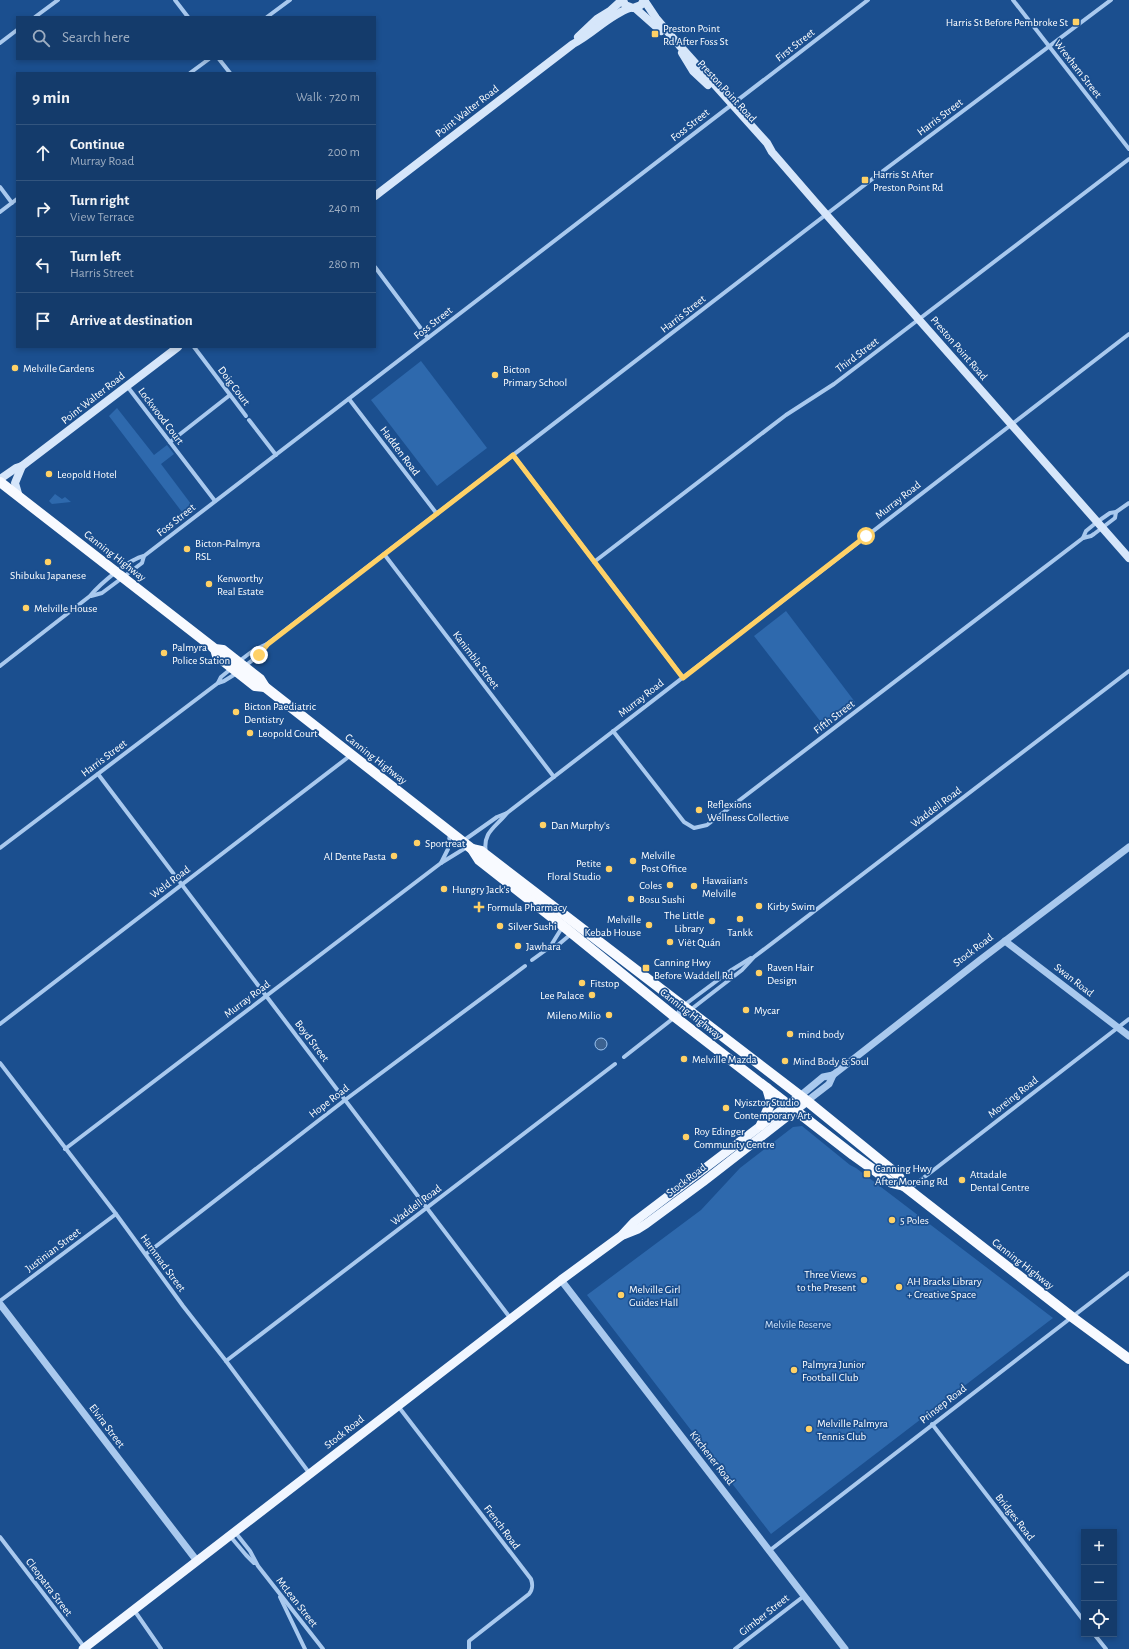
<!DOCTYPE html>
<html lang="en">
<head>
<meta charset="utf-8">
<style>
	:root { --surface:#143b6b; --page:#1d4271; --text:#f1f3f6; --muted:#9dadc1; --line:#33557e }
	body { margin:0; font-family:"Alegreya Sans",sans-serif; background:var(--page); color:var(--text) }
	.controls { position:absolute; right:12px; bottom:12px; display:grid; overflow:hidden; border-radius:0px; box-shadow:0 2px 6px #0003 }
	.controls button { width:36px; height:36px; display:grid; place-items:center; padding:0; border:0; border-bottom:1px solid var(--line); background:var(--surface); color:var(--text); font:20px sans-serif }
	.stop { position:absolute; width:12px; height:12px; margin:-9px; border:3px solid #ffd166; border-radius:50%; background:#fff }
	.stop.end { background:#ffd166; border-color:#fff; box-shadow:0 1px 4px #0008 }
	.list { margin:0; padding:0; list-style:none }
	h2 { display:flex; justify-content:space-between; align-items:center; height:52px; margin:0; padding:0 16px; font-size:17px }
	h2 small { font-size:13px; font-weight:400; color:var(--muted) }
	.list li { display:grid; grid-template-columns:26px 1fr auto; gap:12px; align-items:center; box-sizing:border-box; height:56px; padding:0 16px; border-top:1px solid var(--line) }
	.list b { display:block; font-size:15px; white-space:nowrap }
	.list p { margin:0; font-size:13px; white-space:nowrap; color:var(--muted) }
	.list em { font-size:13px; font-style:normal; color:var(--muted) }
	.icon { flex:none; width:22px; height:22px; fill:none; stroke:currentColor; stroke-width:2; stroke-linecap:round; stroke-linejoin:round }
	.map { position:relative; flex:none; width:1129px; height:1649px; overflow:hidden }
	.search { position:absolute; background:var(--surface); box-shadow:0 2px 6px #0003; left:16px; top:16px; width:360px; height:44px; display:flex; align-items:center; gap:10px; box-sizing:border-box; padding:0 14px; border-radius:0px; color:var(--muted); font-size:15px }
	.panel { position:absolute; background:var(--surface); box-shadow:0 2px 6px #0003; left:16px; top:72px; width:360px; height:276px; border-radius:0px }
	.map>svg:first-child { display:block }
	.green { fill:#2e69ad }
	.water { fill:#3c6290; stroke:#9cc4f0 }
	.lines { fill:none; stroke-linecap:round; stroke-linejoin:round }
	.minor { stroke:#a9c9ee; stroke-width:4 }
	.tertiary { stroke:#a9c9ee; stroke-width:7 }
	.secondary { stroke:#d6e6fa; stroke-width:8 }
	.primary { stroke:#f0f6ff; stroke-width:9 }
	.trunk { stroke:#f8faff; stroke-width:10 }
	.route { stroke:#ffd166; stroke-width:5 }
	.poi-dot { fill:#ffd166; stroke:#1b4f8f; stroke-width:1.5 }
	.labels { text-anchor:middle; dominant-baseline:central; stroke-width:3.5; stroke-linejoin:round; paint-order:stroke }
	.poi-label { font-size:11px; fill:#fff; stroke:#1b4f8f; text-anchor:start }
	.street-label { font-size:11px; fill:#fff; stroke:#1b4f8f }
	.park-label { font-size:11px; fill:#cfe3fa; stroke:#1b4f8f }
</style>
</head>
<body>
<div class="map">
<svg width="1129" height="1649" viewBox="0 0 1129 1649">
	<rect width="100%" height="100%" fill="#1b4f8f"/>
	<!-- green -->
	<g class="green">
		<polygon points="421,361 487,448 437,486 371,400"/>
		<polygon points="117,408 154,455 167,445 174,454 161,464 191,504 182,512 109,416"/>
		<polygon points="55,494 62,499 65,497 71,502 52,504 49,501"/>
		<polygon points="786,611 855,702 824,726 754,636"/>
		<polygon points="802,1126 850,1165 856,1168 1053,1318 771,1534 587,1295 701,1210 740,1168 793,1127"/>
	</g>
	<!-- water -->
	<circle class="water" cx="601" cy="1044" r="6"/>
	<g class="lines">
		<!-- minor -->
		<g class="minor">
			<polyline points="175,0 188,17"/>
			<polyline points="1013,0 1129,149"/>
			<polyline points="35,17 58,0"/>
			<polyline points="267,17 290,0"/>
			<polyline points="0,43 17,30"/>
			<polyline points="219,59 230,73"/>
			<polyline points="190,73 209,59"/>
			<polyline points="0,187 12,203"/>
			<polyline points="0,212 17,199"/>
			<polyline points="375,267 428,338"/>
			<polyline points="194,347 246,416"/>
			<polyline points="127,386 215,501"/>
			<polyline points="349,399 437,514"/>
			<polyline points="249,420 276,455"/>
			<polyline points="170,442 230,395"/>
			<polyline points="513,455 683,678"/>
			<polyline points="1083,538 1086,531 1097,522 1110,513 1116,512 1129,503"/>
			<polyline points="384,554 554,777"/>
			<polyline points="594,562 786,415 834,384 1129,159"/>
			<polyline points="91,596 102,593 142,563 144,556"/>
			<polyline points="238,662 254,650 267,644 871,180 1111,0"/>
			<path d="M0,666L90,596C100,584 129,559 144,556L868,0"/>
			<polyline points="245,666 259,655 267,644"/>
			<polyline points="218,683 224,681 237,673"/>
			<polyline points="613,731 684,822 694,828 707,825 1083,538 1091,536 1094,534 1115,518 1116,512"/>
			<polyline points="98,774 511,1319"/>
			<polyline points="463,841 497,817 507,813"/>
			<polyline points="0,848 218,683 221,677 232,668"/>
			<path d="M486,853C482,832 496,827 507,813L1129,334"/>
			<polyline points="441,863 448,849 450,833"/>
			<polyline points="550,947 563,926"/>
			<polyline points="532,960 550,947 558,945 571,934"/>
			<polyline points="675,1016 689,1011 742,970 754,957 1129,671"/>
			<polyline points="0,1024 351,755"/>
			<polyline points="624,1057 675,1017 683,1006 730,971 751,958"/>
			<polyline points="0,1063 116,1214 183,1306 226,1361 310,1474"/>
			<polyline points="65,1149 441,863 467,847"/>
			<polyline points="909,1189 1129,1019"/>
			<polyline points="146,1254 345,1100 525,966"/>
			<polyline points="0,1301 116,1214"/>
			<polyline points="226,1361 615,1064"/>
			<path d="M398,1406L531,1579C533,1585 533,1589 529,1594L469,1641V1649"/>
			<polyline points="932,1424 1084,1621"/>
			<polyline points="235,1532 250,1551 258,1566 323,1649"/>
			<polyline points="230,1536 246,1555 254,1563"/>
			<polyline points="0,1537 85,1648"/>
			<polyline points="769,1551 1129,1273"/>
			<polyline points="280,1597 305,1649"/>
			<polyline points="134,1610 161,1649"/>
			<polyline points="1094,1634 1106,1649"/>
			<polyline points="735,1649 804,1596"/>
		</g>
		<!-- tertiary -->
		<g class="tertiary">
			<polyline points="1005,941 1129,1036"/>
			<polyline points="800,1096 823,1077 833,1075 980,960 1129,847"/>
			<polyline points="807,1101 829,1084 833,1075"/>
			<polyline points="561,1280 845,1649"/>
			<polyline points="0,1304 197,1561"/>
		</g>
		<!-- secondary -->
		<g class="secondary">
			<polyline points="623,0 625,5 633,8 641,5 644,0 656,18 679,45 767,143 772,152 817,204 1129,558"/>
			<polyline points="635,8 661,31"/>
			<polyline points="578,37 597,19 610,11 622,0"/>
			<polyline points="682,53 693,71 708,85"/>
			<path d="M375,196L573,44C593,34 609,15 630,8"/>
			<polyline points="0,479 16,468 22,466 178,347"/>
			<polyline points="19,497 15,483 22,466"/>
		</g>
		<!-- primary -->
		<g class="primary">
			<polyline points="623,1235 638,1229 646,1224 703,1182 807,1101"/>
			<polyline points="83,1649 561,1280 621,1236 634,1222 800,1096"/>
		</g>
		<!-- trunk -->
		<g class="trunk">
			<polyline points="0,482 215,649 223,650 260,679 265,687 472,849 479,860 563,926 675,1017 853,1155 892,1183 904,1186"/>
			<polyline points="215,649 217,656 255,686 265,687"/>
			<polyline points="472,849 481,851 807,1101 898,1175 904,1186 1072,1317 1129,1359"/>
			<polyline points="761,1125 771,1102 767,1088"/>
		</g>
	</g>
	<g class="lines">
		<!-- route -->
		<polyline class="route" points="259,655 268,644 513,455 683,678 866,536"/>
	</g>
	<!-- markers -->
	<g class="poi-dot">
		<rect x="1072" y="18" width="8" height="8" rx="2"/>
		<rect x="651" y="30" width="8" height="8" rx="2"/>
		<rect x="861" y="176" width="8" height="8" rx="2"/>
		<circle cx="15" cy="368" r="4"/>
		<circle cx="495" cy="375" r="4"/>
		<circle cx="49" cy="474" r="4"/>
		<circle cx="187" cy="549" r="4"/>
		<circle cx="48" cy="562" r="4"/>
		<circle cx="209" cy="584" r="4"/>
		<circle cx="26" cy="608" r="4"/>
		<circle cx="164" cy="653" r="4"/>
		<circle cx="236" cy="712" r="4"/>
		<circle cx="250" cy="733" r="4"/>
		<circle cx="699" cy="810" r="4"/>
		<circle cx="543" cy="825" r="4"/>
		<circle cx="417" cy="843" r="4"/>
		<circle cx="394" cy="856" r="4"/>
		<circle cx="633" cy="861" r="4"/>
		<circle cx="609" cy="869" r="4"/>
		<circle cx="670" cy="885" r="4"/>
		<circle cx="694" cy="886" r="4"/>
		<circle cx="444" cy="889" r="4"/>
		<circle cx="631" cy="899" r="4"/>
		<circle cx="759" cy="906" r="4"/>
		<path d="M477 901h4v4h4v4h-4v4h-4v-4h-4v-4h4z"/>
		<circle cx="740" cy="919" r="4"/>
		<circle cx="712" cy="921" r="4"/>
		<circle cx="649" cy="925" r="4"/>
		<circle cx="500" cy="926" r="4"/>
		<circle cx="670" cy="942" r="4"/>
		<circle cx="518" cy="946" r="4"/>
		<rect x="642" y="964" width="8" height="8" rx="2"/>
		<circle cx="759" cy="973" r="4"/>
		<circle cx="582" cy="983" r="4"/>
		<circle cx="592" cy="995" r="4"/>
		<circle cx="746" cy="1010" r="4"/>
		<circle cx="609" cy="1015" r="4"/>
		<circle cx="790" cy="1034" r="4"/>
		<circle cx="684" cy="1059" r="4"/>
		<circle cx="785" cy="1061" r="4"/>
		<circle cx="726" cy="1108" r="4"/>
		<circle cx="686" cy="1137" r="4"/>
		<rect x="863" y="1170" width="8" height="8" rx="2"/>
		<circle cx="962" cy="1180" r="4"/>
		<circle cx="892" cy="1220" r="4"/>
		<circle cx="864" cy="1280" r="4"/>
		<circle cx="899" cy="1287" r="4"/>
		<circle cx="621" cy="1295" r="4"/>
		<circle cx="794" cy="1370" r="4"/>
		<circle cx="809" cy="1429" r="4"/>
	</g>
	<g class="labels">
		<!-- poi labels -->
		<g class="poi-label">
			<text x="1068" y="22" text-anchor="end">Harris St Before Pembroke St</text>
			<text x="663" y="28">Preston Point<tspan x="663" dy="13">Rd After Foss St</tspan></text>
			<text x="873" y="174">Harris St After<tspan x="873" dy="13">Preston Point Rd</tspan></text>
			<text x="23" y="368">Melville Gardens</text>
			<text x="503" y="369">Bicton<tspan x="503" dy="13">Primary School</tspan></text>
			<text x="57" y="474">Leopold Hotel</text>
			<text x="195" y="543">Bicton-Palmyra<tspan x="195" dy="13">RSL</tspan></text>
			<text x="48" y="575" text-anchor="middle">Shibuku Japanese</text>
			<text x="217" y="578">Kenworthy<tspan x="217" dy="13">Real Estate</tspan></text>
			<text x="34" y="608">Melville House</text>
			<text x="172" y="647">Palmyra<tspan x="172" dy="13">Police Station</tspan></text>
			<text x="244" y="706">Bicton Paediatric<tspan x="244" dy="13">Dentistry</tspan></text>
			<text x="258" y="733">Leopold Court</text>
			<text x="707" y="804">Reflexions<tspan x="707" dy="13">Wellness Collective</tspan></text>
			<text x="551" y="825">Dan Murphy's</text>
			<text x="425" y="843">Sportreat</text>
			<text x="641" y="855">Melville<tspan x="641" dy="13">Post Office</tspan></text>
			<text x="386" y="856" text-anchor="end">Al Dente Pasta</text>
			<text x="601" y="863" text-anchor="end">Petite<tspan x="601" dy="13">Floral Studio</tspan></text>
			<text x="702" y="880">Hawaiian's<tspan x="702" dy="13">Melville</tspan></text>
			<text x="662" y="885" text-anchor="end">Coles</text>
			<text x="452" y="889">Hungry Jack's</text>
			<text x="639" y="899">Bosu Sushi</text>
			<text x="767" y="906">Kirby Swim</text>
			<text x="487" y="907">Formula Pharmacy</text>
			<text x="704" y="915" text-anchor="end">The Little<tspan x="704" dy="13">Library</tspan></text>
			<text x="641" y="919" text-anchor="end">Melville<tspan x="641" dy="13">Kebab House</tspan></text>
			<text x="508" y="926">Silver Sushi</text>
			<text x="740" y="932" text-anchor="middle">Tankk</text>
			<text x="678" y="942">Viêt Quán</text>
			<text x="526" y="946">Jawhara</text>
			<text x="654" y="962">Canning Hwy<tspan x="654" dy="13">Before Waddell Rd</tspan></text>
			<text x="767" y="967">Raven Hair<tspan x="767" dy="13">Design</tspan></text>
			<text x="590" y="983">Fitstop</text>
			<text x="584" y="995" text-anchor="end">Lee Palace</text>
			<text x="754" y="1010">Mycar</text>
			<text x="601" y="1015" text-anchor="end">Mileno Milio</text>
			<text x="798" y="1034">mind body</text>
			<text x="692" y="1059">Melville Mazda</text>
			<text x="793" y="1061">Mind Body &amp; Soul</text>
			<text x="734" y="1102">Nyisztor Studio<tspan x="734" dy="13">Contemporary Art</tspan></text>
			<text x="694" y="1131">Roy Edinger<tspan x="694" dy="13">Community Centre</tspan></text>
			<text x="875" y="1168">Canning Hwy<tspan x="875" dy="13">After Moreing Rd</tspan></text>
			<text x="970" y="1174">Attadale<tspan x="970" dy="13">Dental Centre</tspan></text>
			<text x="900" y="1220">5 Poles</text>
			<text x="856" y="1274" text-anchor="end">Three Views<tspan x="856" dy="13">to the Present</tspan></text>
			<text x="907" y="1281">AH Bracks Library<tspan x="907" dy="13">+ Creative Space</tspan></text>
			<text x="629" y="1289">Melville Girl<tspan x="629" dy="13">Guides Hall</tspan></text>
			<text x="802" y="1364">Palmyra Junior<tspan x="802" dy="13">Football Club</tspan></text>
			<text x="817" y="1423">Melville Palmyra<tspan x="817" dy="13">Tennis Club</tspan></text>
		</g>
		<!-- street labels -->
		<g class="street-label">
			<text transform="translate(795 45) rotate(-38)">First Street</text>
			<text transform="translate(1078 69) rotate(52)">Wrexham Street</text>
			<text transform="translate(727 91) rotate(47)">Preston Point Road</text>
			<text transform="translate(467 111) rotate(-38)">Point Walter Road</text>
			<text transform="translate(940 117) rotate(-37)">Harris Street</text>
			<text transform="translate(690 125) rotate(-38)">Foss Street</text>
			<text transform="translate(683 314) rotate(-38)">Harris Street</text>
			<text transform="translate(433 323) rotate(-38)">Foss Street</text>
			<text transform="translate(959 348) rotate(49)">Preston Point Road</text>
			<text transform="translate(857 355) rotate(-37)">Third Street</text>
			<text transform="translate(234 386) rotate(53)">Doig Court</text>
			<text transform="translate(93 398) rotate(-38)">Point Walter Road</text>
			<text transform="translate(161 416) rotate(53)">Lockwood Court</text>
			<text transform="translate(400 451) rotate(53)">Hadden Road</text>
			<text transform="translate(898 500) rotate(-38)">Murray Road</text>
			<text transform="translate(176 520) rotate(-38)">Foss Street</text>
			<text transform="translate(115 556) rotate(38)">Canning Highway</text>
			<text transform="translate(476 660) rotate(53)">Kanimbla Street</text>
			<text transform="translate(641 698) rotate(-38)">Murray Road</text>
			<text transform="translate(834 717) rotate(-37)">Fifth Street</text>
			<text transform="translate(104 758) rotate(-37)">Harris Street</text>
			<text transform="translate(376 759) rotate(38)">Canning Highway</text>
			<text transform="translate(936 807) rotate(-37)">Waddell Road</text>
			<text transform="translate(170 882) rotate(-37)">Weld Road</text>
			<text transform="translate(973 950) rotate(-37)">Stock Road</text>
			<text transform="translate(1074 980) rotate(38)">Swan Road</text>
			<text transform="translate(247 999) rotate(-37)">Murray Road</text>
			<text transform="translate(691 1014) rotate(38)">Canning Highway</text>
			<text transform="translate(312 1041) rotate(53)">Boyd Street</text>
			<text transform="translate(1013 1097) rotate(-38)">Moreing Road</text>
			<text transform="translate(329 1101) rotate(-38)">Hope Road</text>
			<text transform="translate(686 1180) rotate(-37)">Stock Road</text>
			<text transform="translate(416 1205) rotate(-37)">Waddell Road</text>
			<text transform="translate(53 1250) rotate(-37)">Justinian Street</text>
			<text transform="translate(163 1263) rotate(54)">Hammad Street</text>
			<text transform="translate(1023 1264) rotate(38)">Canning Highway</text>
			<text transform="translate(943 1404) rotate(-38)">Prinsep Road</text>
			<text transform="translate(107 1426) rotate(53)">Elvira Street</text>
			<text transform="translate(344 1432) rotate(-38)">Stock Road</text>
			<text transform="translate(712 1458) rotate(52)">Kitchener Road</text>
			<text transform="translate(1015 1517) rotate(52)">Bridges Road</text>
			<text transform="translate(502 1527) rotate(53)">French Road</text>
			<text transform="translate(49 1587) rotate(53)">Cleopatra Street</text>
			<text transform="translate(297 1602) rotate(52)">McLean Street</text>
			<text transform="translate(764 1615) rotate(-38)">Gimber Street</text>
		</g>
		<!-- park labels -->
		<g class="park-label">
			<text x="798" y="1324">Melvile Reserve</text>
		</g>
	</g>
</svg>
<div class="controls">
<button>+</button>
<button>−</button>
<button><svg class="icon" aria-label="locate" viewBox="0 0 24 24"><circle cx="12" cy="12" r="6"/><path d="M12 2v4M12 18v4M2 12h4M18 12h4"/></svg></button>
</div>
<div class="stop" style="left:866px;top:536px"></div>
<div class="stop end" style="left:259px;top:655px"></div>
<div class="search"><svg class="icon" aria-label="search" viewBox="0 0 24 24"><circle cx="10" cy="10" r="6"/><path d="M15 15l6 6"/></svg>Search here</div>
<section class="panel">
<h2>9 min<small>Walk · 720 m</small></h2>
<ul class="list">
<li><svg class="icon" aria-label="ahead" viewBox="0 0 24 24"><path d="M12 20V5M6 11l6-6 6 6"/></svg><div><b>Continue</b><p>Murray Road</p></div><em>200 m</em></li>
<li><svg class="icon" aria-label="right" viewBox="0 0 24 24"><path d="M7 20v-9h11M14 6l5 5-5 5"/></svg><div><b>Turn right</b><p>View Terrace</p></div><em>240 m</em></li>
<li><svg class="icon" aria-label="left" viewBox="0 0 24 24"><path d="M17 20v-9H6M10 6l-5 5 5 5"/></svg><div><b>Turn left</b><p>Harris Street</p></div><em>280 m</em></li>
<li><svg class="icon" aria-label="arrive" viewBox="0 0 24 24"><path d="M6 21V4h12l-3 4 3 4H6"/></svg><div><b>Arrive at destination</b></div></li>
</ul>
</section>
</div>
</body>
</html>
